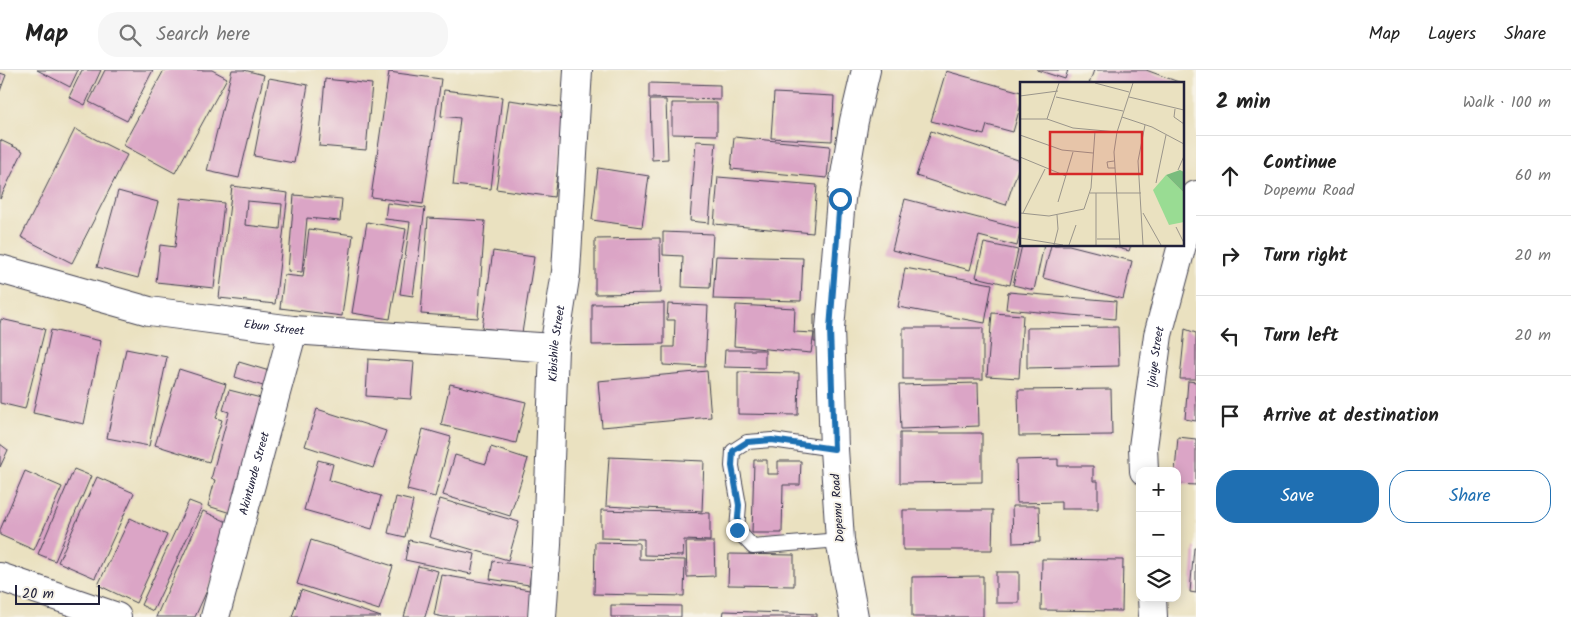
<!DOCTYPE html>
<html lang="en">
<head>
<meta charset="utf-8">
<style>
	:root { --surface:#fff; --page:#f6f6f6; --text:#222; --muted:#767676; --line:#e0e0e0; --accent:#1f6fb2 }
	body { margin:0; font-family:Kalam,sans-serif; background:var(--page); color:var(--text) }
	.controls { position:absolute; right:15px; bottom:15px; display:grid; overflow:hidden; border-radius:10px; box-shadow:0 2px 12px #0003 }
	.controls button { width:45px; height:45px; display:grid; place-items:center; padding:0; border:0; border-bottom:1px solid var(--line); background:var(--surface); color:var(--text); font:25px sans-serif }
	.scale { position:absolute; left:15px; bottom:12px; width:85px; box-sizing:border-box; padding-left:5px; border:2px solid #22223b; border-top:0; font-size:14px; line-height:18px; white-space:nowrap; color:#22223b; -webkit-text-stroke:4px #f7f3e8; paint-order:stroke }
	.stop { position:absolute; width:15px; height:15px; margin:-11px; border:4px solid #1f6fb2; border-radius:50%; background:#fff }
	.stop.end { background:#1f6fb2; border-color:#fff; box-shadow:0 1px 5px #0008 }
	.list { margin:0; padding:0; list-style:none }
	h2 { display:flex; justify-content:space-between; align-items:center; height:65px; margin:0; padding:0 20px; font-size:21px }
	h2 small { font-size:16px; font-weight:400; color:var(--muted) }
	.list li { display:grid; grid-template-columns:32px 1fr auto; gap:15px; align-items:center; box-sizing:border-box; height:80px; padding:0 20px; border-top:1px solid var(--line) }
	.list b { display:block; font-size:19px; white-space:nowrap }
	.list p { margin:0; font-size:16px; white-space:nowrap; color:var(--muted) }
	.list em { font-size:16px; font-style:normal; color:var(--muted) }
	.actions { display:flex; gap:10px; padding:15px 20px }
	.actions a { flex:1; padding:11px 0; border:1px solid var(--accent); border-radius:20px; text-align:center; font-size:18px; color:var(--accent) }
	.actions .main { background:var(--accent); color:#fff }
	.icon { flex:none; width:28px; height:28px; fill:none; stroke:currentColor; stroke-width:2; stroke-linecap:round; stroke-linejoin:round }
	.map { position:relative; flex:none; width:1196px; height:547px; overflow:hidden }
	header { display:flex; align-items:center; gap:30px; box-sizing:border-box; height:70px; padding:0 25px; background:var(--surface); border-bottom:1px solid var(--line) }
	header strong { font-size:24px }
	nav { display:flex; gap:28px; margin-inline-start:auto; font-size:18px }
	.search { width:350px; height:45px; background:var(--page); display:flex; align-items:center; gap:12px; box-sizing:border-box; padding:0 18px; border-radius:20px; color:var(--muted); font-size:19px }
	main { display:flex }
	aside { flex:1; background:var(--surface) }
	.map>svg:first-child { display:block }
	.building { fill:#dba5c6; fill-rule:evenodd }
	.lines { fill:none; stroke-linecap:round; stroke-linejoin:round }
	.lane-casing { stroke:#403f4f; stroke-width:16 }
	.street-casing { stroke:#403f4f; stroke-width:30 }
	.secondary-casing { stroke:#403f4f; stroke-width:30 }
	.lane { stroke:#fff; stroke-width:14 }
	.street { stroke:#fff; stroke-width:28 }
	.secondary { stroke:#fff; stroke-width:28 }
	.route { stroke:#1f6fb2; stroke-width:6 }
	.labels { text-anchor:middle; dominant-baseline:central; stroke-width:4; stroke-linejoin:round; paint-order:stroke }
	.street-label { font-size:12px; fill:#22223b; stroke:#f7f3e8 }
	.inset-road { fill:none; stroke:#9a958b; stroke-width:1 }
	.view { fill:#d62828; fill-opacity:0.15; stroke:#d62828; stroke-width:2.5 }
	.inset-edge { fill:none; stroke:#22223b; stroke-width:2.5 }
</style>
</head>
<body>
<header>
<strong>Map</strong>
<div class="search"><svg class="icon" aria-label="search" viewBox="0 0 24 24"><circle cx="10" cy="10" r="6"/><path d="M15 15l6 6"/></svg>Search here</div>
<nav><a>Map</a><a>Layers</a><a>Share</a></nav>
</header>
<main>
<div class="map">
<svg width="1196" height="547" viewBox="0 0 1196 547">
	<rect width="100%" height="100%" fill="#f7f3e8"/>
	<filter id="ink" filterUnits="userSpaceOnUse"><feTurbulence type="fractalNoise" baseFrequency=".02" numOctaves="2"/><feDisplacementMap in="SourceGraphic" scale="10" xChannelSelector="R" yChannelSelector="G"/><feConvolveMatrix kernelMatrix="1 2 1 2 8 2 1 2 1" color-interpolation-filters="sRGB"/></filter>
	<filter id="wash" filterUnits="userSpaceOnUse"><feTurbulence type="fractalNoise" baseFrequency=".0096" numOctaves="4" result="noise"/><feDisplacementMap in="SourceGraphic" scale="20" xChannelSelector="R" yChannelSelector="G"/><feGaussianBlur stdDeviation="1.12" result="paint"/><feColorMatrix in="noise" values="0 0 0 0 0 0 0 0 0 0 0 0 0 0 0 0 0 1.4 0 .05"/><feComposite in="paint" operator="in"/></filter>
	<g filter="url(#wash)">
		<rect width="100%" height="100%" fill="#eae1c0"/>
		<g id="blocks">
			<!-- building -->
			<g class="building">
				<polygon points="37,0 78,0 70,17"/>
				<polygon points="82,0 101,0 85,35 69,27"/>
				<polygon points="105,0 153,0 127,51 89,32"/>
				<polygon points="164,0 212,0 227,8 175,103 123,75"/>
				<polygon points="232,0 244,0 264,5 239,108 207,101"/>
				<polygon points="1037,0 1068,0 1065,9"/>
				<polygon points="1094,0 1146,0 1184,14 1089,14"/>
				<polygon points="946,1 1021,22 1021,34 1013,62 987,55 984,65 931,51"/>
				<polygon points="389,2 441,9 423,134 371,127"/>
				<polygon points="0,3 6,5 0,21"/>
				<polygon points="269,8 308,15 294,93 254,86"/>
				<polygon points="325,9 372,14 366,80 319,76"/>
				<polygon points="649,13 720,15 720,30 649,28"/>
				<polygon points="444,20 502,27 491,119 453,115 460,48 441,46"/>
				<polygon points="774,23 834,26 832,71 771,68"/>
				<polygon points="509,30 566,38 554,127 496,119"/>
				<polygon points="650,30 666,30 668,89 652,90"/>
				<polygon points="672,33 717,33 717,65 672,64"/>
				<polygon points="75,59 127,85 72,193 21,167"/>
				<polygon points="931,61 1021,91 1006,135 916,106"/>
				<polygon points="734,67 830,76 827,108 731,99"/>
				<polygon points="0,70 23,81 0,129"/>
				<polygon points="696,71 716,72 709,153 690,151"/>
				<polygon points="598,98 649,106 642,157 592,150"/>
				<polygon points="718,107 817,115 813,163 714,154"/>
				<path d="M232,116L288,123L275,234L219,228ZM247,131L282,134L280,159L245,155Z"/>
				<polygon points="118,121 158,132 138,208 97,197"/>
				<polygon points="294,125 342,129 340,151 307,148 302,202 288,201"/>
				<polygon points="181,128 224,133 214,218 156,212 160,175 175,177"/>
				<polygon points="905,129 1021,159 1017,176 979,166 970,200 892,180"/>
				<polygon points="387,133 425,138 413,226 400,224 410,152 385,149"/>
				<polygon points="428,148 485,151 478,248 421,244"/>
				<polygon points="367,152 406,159 390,249 352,243"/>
				<polygon points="309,159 353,165 342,246 280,238 284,205 303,207"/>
				<polygon points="663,162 713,164 710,218 682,217 683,186 663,185"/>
				<polygon points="660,168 661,223 595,224 595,169"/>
				<polygon points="984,173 1018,180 1010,215 976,207"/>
				<polygon points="1022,175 1044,175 1034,220 1013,215"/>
				<polygon points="1051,175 1069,175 1132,191 1123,229 1043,208"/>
				<polygon points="1108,175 1131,175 1129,181"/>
				<polygon points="493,181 534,187 522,263 482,258"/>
				<polygon points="716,186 803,188 801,231 713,229"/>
				<polygon points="905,198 992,214 985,253 898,237"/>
				<polygon points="1008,222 1116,231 1115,249 1006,239"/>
				<polygon points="664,233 664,274 592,275 592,234"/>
				<polygon points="668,234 708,236 705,297 663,295 663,277 674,277 675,250 667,250"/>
				<polygon points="736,235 795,238 794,262 814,263 811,283 734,276"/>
				<polygon points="992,243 1023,245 1019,308 987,306"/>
				<polygon points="814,244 825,244 826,272 814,272"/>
				<polygon points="1,249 45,259 25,339 0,333 0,254"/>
				<polygon points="1118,257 1119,296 1027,298 1027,258"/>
				<rect x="903" y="258" width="80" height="51"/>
				<polygon points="1185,259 1196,263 1196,309 1180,309"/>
				<polygon points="51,260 101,271 84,354 33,343"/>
				<polygon points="126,279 167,287 149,376 107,368"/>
				<polygon points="725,280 765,280 765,298 724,297"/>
				<polygon points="368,289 414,292 411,329 366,326"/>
				<polygon points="239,292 276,303 272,319 235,307"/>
				<polygon points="179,299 226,314 216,348 222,350 209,392 155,375"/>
				<polygon points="707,301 711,347 602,357 598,311"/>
				<polygon points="738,302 799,303 798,345 738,344"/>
				<polygon points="1188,311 1196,312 1196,351 1185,349"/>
				<polygon points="978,313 979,356 901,359 899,315"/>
				<polygon points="450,314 526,332 516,373 441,355"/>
				<polygon points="1111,319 1112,365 1019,366 1018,320"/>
				<polygon points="229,320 265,329 234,444 208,436 215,410 211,409 229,342 223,340"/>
				<polygon points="317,339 386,361 373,398 305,376"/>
				<polygon points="423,359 451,367 435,427 407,420"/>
				<polygon points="900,363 982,363 982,412 900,413"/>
				<polygon points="1178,367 1196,369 1196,415 1177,414 1177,401 1175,401"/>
				<polygon points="0,374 8,380 0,397"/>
				<polygon points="491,377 528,389 510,446 443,425 455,385 486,394"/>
				<polygon points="609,387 704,391 702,441 606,436"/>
				<polygon points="1058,389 1058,396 1093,396 1093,411 1098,411 1098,439 1061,439 1061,432 1017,433 1016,390"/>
				<polygon points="318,390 333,394 329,410 381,426 372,459 304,440"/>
				<polygon points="754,390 767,390 767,404 778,404 778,391 801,391 800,415 783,415 782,463 752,463"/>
				<polygon points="74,399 91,406 55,491 38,484"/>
				<polygon points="25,401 62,417 34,480 0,465 0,460"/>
				<polygon points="97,407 134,423 95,508 58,492"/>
				<polygon points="396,427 413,431 405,467 388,463"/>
				<polygon points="440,429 519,452 508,490 429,467"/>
				<polygon points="189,431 202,436 153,541 141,535"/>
				<polygon points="1012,436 1039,436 1040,472 1013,473"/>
				<polygon points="601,440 710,443 710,471 684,470 683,486 644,485 644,469 601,468"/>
				<polygon points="903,440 993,440 992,480 903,480"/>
				<polygon points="203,441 236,456 195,547 156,547"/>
				<polygon points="130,448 167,465 136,533 98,515"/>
				<polygon points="311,470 393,496 379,540 297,514"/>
				<polygon points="409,470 475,484 471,504 405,490"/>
				<polygon points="595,472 639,473 639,489 685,490 684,526 594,524"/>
				<polygon points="686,472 714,472 715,506 687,507"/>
				<polygon points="1194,478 1196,478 1196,523 1190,522"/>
				<polygon points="729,484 794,485 794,516 728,515"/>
				<polygon points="1042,489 1123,490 1122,541 1041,540"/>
				<polygon points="493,491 532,497 529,515 490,509"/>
				<polygon points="418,496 438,501 425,547 404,547"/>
				<rect x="996" y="502" width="23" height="31"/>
				<polygon points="442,505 535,521 530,547 444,547 434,545"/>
				<polygon points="983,506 983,547 912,547 912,507"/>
				<polygon points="301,520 381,547 292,547"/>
				<polygon points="611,535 681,536 681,547 611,547"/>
				<polygon points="724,541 817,544 817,547 723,547"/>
			</g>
		</g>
	</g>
	<g filter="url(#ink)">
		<use href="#blocks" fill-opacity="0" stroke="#403f4f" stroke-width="1"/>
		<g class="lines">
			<!-- lane casing -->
			<g class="lane-casing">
				<polyline id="lane" points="834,379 772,370 747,372 733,381 732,396 739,435 737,460 753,477 840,470"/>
			</g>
			<!-- street casing -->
			<g class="street-casing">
				<g id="street">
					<polyline points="1182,172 1196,125"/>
					<path id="s1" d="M0,199L149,241L293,260L554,278"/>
					<path id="s2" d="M1144,401L1143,377L1158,265L1182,175"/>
					<polyline points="0,507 117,547"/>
					<polyline points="1152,528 1153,547"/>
					<path id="s3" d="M215,547L293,260"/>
					<path id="s4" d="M542,547L547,475L554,278L566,202L578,0"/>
				</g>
			</g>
			<!-- secondary casing -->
			<g class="secondary-casing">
				<polyline id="secondary" points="854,547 840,470 834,379 830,259 841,129 854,51 866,0"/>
			</g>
			<!-- lane -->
			<use href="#lane" class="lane"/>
			<!-- street -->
			<use href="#street" class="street"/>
			<!-- secondary -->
			<use href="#secondary" class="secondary"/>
		</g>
	</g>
	<g class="lines" filter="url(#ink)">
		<!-- route -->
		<polyline class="route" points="737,460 739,435 732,396 733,381 747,372 772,370 834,379 830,259 840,129"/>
	</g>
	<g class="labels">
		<!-- street labels -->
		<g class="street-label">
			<text stroke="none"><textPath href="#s1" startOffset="281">Ebun Street</textPath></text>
			<text stroke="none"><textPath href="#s4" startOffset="274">Kibishile Street</textPath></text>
			<text stroke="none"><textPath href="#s2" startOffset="115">Ijaiye Street</textPath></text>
			<text stroke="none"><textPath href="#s3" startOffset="149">Akintunde Street</textPath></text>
			<text transform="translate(838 438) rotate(-94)">Dopemu Road</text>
		</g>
	</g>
	<!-- overview -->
	<g transform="translate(1020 12)">
		<rect width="164" height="164" fill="#eae1c0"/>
		<path d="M146,93L164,111V140L149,143L133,108Z" fill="#99dc93"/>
		<path d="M160,88L164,90V111L146,93Z" fill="#7abc7d"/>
		<path class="inset-road" d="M75,1L109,10M0,14L38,9M36,15L103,29M109,15L164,28M155,27L154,35L164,42M102,35L132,45L164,62M0,37H27L53,46L97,50M27,37L39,1M0,53L42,68L73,71M0,75L46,94M94,79L87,80L88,86H95M158,88L164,74M136,101L146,53M70,111H121M38,120L53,70M0,131L29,134L64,127L71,106L75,49M3,131L25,87M123,131L141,163M156,145L164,161M0,156L43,163M77,157H100M34,163L38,147L37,133M49,163L56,143M76,163V111M100,163L94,70L97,50L113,1M123,163L118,79L125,43"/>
		<path class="view" d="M30,50H122V92H30Z"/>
		<rect width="164" height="164" class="inset-edge"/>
	</g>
</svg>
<div class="controls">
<button>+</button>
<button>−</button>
<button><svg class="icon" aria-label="layers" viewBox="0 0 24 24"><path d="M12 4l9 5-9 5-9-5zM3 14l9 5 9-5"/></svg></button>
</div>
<div class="scale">20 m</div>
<div class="stop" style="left:840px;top:129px"></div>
<div class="stop end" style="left:737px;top:460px"></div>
</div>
<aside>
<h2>2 min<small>Walk · 100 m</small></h2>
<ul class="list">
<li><svg class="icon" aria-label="ahead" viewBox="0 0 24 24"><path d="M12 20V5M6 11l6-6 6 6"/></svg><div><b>Continue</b><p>Dopemu Road</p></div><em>60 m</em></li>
<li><svg class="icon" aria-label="right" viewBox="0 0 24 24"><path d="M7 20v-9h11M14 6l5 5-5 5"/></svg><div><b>Turn right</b></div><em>20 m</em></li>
<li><svg class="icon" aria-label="left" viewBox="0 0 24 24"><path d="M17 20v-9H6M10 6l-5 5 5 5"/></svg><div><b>Turn left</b></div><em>20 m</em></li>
<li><svg class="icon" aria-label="arrive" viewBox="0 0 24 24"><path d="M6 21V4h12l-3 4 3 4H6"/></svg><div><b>Arrive at destination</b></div></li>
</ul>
<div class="actions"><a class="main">Save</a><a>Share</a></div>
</aside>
</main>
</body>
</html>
